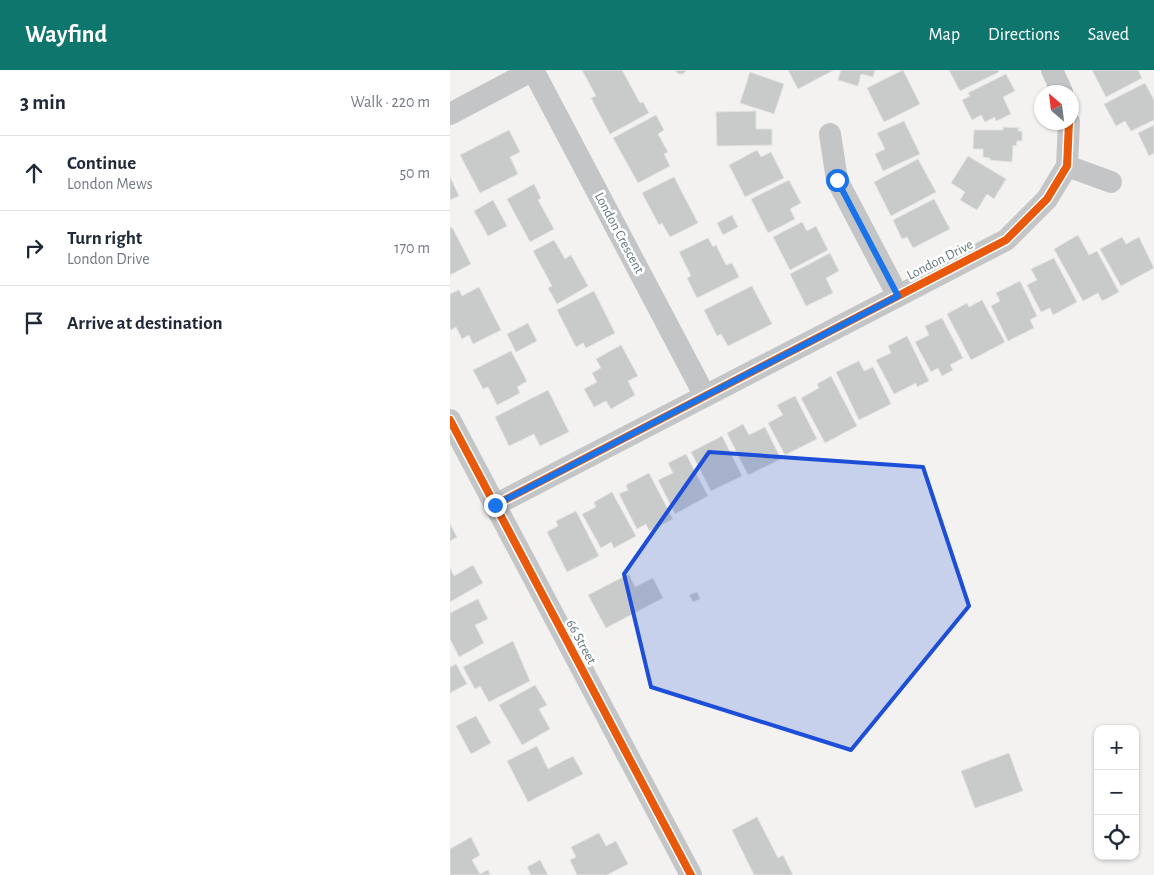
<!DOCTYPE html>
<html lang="en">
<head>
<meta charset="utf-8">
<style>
	:root { --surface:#fff; --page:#f2f2f3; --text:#1f2937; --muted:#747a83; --line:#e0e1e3; --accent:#0f766e }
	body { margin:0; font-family:"Alegreya Sans",sans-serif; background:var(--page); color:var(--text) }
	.controls { position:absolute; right:15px; bottom:15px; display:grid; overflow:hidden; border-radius:10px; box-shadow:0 1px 4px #0004 }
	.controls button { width:45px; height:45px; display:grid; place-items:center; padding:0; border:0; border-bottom:1px solid var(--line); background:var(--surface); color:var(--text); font:25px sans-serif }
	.compass { position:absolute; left:584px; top:15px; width:45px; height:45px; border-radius:50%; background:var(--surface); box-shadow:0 1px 4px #0004; rotate:332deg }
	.stop { position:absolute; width:15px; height:15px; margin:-11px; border:4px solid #1a73e8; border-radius:50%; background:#fff }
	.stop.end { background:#1a73e8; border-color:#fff; box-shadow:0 1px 5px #0008 }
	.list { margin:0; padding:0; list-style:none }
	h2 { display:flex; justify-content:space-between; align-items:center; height:65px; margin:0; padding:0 20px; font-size:21px }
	h2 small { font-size:16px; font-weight:400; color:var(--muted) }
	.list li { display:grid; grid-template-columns:32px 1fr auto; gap:15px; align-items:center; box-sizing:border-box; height:75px; padding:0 20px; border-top:1px solid var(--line) }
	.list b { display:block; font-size:19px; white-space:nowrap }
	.list p { margin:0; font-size:16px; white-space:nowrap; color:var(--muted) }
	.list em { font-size:16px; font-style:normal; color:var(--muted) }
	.icon { flex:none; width:28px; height:28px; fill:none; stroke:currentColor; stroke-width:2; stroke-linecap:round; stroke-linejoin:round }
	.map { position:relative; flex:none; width:704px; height:805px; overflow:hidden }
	header { display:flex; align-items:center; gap:30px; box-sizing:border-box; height:70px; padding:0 25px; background:var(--accent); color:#fff }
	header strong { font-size:24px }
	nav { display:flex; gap:28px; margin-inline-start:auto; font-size:18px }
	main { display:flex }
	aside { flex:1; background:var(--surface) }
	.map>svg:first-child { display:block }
	.building { fill:#c9caca; stroke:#e2e2e1 }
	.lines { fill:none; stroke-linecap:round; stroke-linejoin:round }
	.minor { stroke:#c3c5c6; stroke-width:22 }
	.cycleway-casing { stroke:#fff; stroke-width:11 }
	.cycleway { stroke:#e8590c; stroke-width:8 }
	.route { stroke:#1a73e8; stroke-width:6 }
	.marked { fill:#1d4ed8; fill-opacity:0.2; stroke:#1d4ed8; stroke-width:4; stroke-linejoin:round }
	.labels { text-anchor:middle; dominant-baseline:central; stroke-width:5; stroke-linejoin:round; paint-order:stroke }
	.street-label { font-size:14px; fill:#66787e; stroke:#fff }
</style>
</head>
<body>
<header>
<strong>Wayfind</strong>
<nav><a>Map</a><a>Directions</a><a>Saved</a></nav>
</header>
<main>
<aside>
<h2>3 min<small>Walk · 220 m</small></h2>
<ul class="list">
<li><svg class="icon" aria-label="ahead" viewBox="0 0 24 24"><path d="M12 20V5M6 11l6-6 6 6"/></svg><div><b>Continue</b><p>London Mews</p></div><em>50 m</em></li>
<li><svg class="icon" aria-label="right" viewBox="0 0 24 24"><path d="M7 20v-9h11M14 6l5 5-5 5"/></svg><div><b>Turn right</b><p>London Drive</p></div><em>170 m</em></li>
<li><svg class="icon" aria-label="arrive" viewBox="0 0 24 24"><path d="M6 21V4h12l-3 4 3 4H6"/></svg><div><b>Arrive at destination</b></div></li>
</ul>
</aside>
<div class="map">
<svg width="704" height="805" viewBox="0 0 704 805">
	<rect width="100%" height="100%" fill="#f3f2f1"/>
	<!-- building -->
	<g class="building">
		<polygon points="132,0 172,0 190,33 193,32 199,43 160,64 141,28 146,26"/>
		<polygon points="237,0 233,4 229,4 225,1"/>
		<polygon points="338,0 384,0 348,19"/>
		<polygon points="391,0 425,0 423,7 411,4 408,16 388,10"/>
		<polygon points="453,0 470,34 434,52 417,18"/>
		<polygon points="499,0 548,0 549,2 510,21"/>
		<polygon points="642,0 688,0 692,8 656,27"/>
		<polygon points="300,2 334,14 324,44 290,33"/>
		<polygon points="556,4 565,21 553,27 561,44 546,51 545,47 535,52 531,45 522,50 512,30 520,26 518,23"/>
		<polygon points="695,13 704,30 704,50 681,61 675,51 666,56 654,34"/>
		<polygon points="306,41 306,59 322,59 322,75 267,76 266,42"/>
		<polygon points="206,45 214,60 208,64 218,82 214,84 220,96 188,113 163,68"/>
		<polygon points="454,51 470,84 433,101 425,84 435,79 427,63"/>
		<polygon points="704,55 704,83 699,86 688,63"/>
		<polygon points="553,57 569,58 568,61 572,61 572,71 567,71 566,76 563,75 562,92 540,90 540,88 533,87 533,79 523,79 524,60 553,60"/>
		<polygon points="59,60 70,82 60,87 68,104 30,123 10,85"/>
		<polygon points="307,80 311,87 321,82 334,108 295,127 279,95"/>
		<polygon points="518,86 556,109 544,129 537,124 527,140 510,130 515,122 501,113"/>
		<polygon points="468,89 486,122 441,146 424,112"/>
		<polygon points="0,107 9,126 0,130"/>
		<polygon points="224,107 248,153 220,167 212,153 209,155 192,123"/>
		<polygon points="339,110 351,133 340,139 345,149 318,163 301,129"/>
		<polygon points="84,114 91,128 88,130 104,159 80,172 57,129"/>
		<polygon points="484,129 500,159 463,178 457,167 452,169 443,150"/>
		<polygon points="43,130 57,156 38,166 24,141"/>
		<polygon points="282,145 288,157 273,165 267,153"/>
		<polygon points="352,152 357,161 366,156 378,180 340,200 323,167"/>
		<polygon points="2,157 21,194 0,205 0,158"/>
		<polygon points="628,165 639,185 647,181 669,222 652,231 648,223 633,231 604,179"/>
		<polygon points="672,167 676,174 689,167 704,198 671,216 650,179"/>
		<polygon points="258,168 263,177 266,175 276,195 282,193 289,207 247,228 237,208 241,206 229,182"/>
		<polygon points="104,170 115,189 121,185 138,216 107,234 98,218 102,216 83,181"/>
		<polygon points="380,183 389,201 376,208 383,223 356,236 340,204"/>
		<polygon points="604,188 627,232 603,245 600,238 591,242 577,215 587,210 581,199"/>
		<polygon points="570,211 587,246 580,250 584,258 558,271 541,236 550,231 546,223"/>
		<polygon points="302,216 322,254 278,276 271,264 267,266 254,240"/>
		<polygon points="29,217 51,260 23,274 19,265 12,269 6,257 1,260 0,257 0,224 9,220 12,226"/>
		<polygon points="144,221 165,263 136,278 133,273 126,277 107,240"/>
		<polygon points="532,230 555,272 521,290 497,244 517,233 519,237"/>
		<polygon points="492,248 513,288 500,295 503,300 492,306 488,298 481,302 465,272 479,265 475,256"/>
		<polygon points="78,253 87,271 66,282 57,264"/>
		<polygon points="457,266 479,311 467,317 466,313 444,324 426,290 441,283 438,276"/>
		<polygon points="171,275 188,306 178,311 185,325 161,339 156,331 144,337 134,319 147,312 142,303 151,298 146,289"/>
		<polygon points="61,281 77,311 67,317 70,323 47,335 38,317 33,319 23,300"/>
		<polygon points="409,291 414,301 423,297 441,334 409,350 386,302"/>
		<polygon points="381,306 407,356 375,373 351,328 369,318 367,314"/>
		<polygon points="98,320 119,362 90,376 84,364 59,376 45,347"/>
		<polygon points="345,326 367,369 335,385 318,353 333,345 327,335"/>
		<polygon points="293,354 299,365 315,357 331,389 298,405 277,363"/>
		<polygon points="272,366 292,406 261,421 241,382"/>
		<polygon points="236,384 258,426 225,444 208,410 223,403 218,393"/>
		<polygon points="199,403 223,449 199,461 196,454 187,459 169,424 178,420 176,415"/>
		<polygon points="162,422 186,466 164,478 161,472 151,478 132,444 146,437 144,432"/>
		<polygon points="126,441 149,486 117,502 97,462 108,456 106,451"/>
		<polygon points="0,454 7,467 0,471"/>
		<polygon points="23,495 33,513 0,532 0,498 4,506"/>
		<polygon points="179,504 185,517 203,508 213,528 156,558 138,525"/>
		<polygon points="247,522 250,529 243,532 239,525"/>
		<polygon points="28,529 38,549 25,555 34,573 9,587 0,569 0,543"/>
		<polygon points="63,571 80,611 39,632 30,616 25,619 13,597"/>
		<polygon points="6,594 17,614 0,623 0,597"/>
		<polygon points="85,615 97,635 89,639 100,659 72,675 49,635"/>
		<polygon points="26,646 41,673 21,684 6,656"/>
		<polygon points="87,676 98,699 123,686 133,704 78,732 57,691"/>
		<polygon points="559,683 573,721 525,738 511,701"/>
		<polygon points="307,747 328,788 333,785 343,805 304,805 282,760"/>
		<polygon points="149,763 156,776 166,771 178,794 157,805 127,805 120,790 126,787 121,777"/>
		<polygon points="21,767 30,785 22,790 30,804 38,800 40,805 0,805 0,779"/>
		<polygon points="90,790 98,805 81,805 77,797"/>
	</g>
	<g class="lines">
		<!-- minor -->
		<g class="minor">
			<polyline points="83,0 255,326"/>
			<polyline points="602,0 612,22"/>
			<polyline points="0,44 83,0"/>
			<polyline points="380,64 387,110 448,226"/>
			<polyline points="617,96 661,112"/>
			<polyline points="0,350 241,805"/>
			<polyline points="45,435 556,170 597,129 617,96 619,52"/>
		</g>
		<!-- cycleway casing -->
		<g class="cycleway-casing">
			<g id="cycleway">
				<polyline points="0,350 241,805"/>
				<polyline points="45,435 556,170 597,129 617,96 619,52"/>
			</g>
		</g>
		<!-- cycleway -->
		<use href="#cycleway" class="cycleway"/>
	</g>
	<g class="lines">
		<!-- route -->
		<polyline class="route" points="45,435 448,226 387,110"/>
	</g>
	<!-- marked area -->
	<path class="marked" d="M259,382L473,397L519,536L401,680L201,617L174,504Z"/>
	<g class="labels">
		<!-- street labels -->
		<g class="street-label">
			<text transform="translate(169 163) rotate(62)">London Crescent</text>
			<text transform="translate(490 190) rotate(-27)">London Drive</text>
			<text transform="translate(131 572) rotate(62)">66 Street</text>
		</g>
	</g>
</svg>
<div class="controls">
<button>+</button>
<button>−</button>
<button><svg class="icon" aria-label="locate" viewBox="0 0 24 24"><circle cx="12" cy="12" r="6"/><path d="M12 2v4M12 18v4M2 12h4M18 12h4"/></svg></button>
</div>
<svg class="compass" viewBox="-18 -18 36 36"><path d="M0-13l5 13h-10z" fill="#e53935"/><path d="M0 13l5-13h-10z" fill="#747a83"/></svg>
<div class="stop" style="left:387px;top:110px"></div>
<div class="stop end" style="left:45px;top:435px"></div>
</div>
</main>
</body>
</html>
